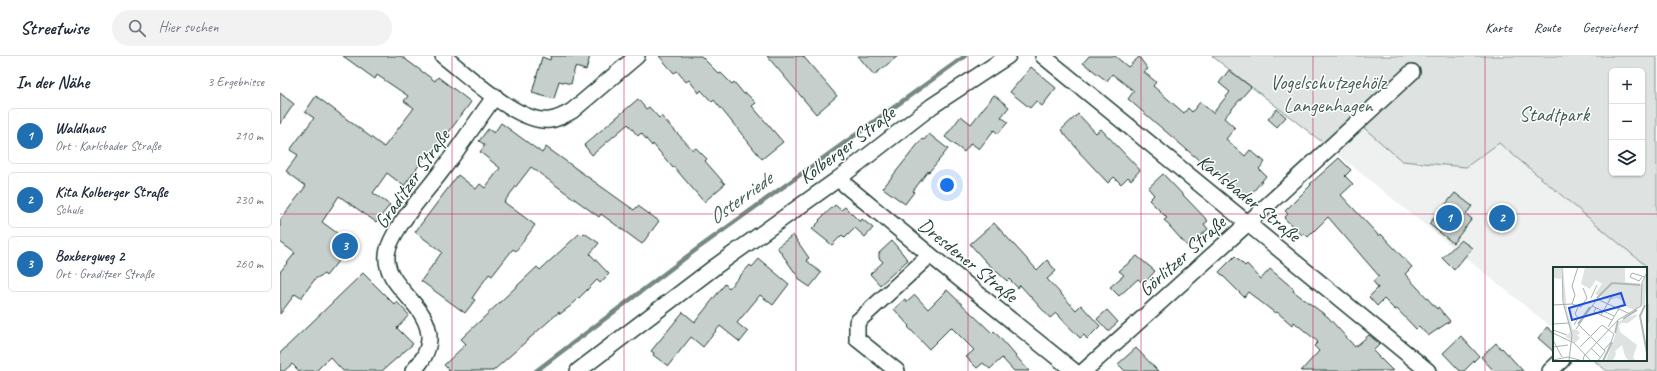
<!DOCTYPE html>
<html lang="de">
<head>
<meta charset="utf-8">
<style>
	:root { --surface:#fff; --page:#f2f2f3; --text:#1f2937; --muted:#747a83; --line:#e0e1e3; --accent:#1f6fb2 }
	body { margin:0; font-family:Caveat,sans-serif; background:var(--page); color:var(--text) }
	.controls { position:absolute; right:12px; top:12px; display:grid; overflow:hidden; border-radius:6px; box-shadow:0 1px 3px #0004 }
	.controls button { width:36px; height:36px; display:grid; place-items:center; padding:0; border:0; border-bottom:1px solid var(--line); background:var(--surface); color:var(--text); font:20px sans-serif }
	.you { position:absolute; left:667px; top:129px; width:14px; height:14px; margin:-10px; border:3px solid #fff; border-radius:50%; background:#1a73e8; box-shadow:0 0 0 6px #1a73e833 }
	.badge { display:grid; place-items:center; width:26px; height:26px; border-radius:50%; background:var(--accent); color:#fff; font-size:13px; font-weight:700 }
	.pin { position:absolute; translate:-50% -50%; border:2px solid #fff; box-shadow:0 1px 4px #0006 }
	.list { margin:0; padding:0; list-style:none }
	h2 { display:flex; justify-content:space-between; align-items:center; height:52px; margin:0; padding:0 16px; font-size:17px }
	h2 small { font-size:13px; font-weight:400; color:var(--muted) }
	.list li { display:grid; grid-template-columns:26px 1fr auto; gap:12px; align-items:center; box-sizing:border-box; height:56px; margin:0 8px 8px; padding:0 8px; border:1px solid var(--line); border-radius:6px }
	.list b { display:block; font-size:15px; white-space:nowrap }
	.list p { margin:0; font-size:13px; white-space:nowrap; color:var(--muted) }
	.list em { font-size:13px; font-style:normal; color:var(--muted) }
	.icon { flex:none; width:22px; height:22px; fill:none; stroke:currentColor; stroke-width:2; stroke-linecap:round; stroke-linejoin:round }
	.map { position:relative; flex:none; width:1377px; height:315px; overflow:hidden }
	header { display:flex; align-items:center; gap:24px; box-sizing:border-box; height:56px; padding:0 20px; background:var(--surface); border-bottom:1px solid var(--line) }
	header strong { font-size:19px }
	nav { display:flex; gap:22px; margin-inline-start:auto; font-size:14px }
	.search { width:280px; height:36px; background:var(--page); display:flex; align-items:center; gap:10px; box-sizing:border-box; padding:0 14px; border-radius:22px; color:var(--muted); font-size:15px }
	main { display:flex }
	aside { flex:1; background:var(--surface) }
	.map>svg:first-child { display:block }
	.built { fill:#eef1f0 }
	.green { fill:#dee3e2; stroke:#7e908b; fill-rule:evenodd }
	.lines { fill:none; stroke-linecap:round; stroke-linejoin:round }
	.stream { stroke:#758883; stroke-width:4.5 }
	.building { fill:#c7cfcc; stroke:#1f3d34 }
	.street-casing { stroke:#1f3d34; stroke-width:18 }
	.street { stroke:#fff; stroke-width:15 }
	.grid { fill:none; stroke:#c2185b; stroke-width:1; stroke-opacity:0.55 }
	.labels { text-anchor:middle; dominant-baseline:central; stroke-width:3; stroke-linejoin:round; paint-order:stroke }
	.park-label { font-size:20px; fill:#455e57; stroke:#fff }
	.street-label { font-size:20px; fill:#1f3d34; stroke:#fff }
	.water-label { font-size:21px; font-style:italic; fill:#4a625b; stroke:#fff }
	.inset-river { fill:none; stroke:#afbab7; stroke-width:2 }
	.inset-road { fill:none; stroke:#a5b1ae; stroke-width:1 }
	.view { fill:#1d4ed8; fill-opacity:0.15; stroke:#1d4ed8; stroke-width:2 }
	.inset-edge { fill:none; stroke:#1f3d34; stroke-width:2 }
</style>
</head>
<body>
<header>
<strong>Streetwise</strong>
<div class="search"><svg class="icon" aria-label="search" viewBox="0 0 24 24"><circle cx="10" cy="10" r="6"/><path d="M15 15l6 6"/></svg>Hier suchen</div>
<nav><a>Karte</a><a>Route</a><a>Gespeichert</a></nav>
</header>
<main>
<aside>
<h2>In der Nähe<small>3 Ergebnisse</small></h2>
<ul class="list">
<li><span class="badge">1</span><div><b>Waldhaus</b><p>Ort · Karlsbader Straße</p></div><em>210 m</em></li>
<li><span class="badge">2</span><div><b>Kita Kolberger Straße</b><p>Schule</p></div><em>230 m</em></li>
<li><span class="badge">3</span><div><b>Boxbergweg 2</b><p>Ort · Graditzer Straße</p></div><em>260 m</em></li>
</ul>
</aside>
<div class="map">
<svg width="1377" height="315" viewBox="0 0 1377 315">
	<rect width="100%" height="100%" fill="#fff"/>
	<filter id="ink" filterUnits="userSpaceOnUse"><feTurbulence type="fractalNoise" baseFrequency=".025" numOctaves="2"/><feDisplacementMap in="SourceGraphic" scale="8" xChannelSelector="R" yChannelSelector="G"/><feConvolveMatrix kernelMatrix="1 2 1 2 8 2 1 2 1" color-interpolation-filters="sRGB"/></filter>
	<g filter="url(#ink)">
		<!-- built -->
		<polygon class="built" points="1083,70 1122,105 1186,111 1219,87 1365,209 1363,212 1274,212 1274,273 1056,97"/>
		<!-- green -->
		<path class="green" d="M932,0H1377V315H1327L1313,304H1366V212H1363L1365,209L1219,87L1186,111L1122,105L1083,71L1056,97ZM1332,15H1362V117H1332Z"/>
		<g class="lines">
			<!-- stream -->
			<polyline class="stream" points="256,315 417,193 685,0"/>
		</g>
		<!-- building -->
		<g class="building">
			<polygon points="63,0 121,0 155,25 158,21 191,46 149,103 145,101 124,130 107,117 93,137 110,149 96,166 59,140 42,166 72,188 46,220 44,218 35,223 21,242 15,238 0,258 0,216 15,197 0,186 0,164 26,130 6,115 18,99 10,94 34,62 25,56 36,40 104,91 134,52 124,45 128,40 97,19 95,23"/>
			<polygon points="271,0 310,0 306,14 295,11 291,28 279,25 274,43 252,37 262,1 270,4"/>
			<polygon points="379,0 421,0 439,18 441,17 452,28 454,26 464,38 466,37 476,47 472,50 503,86 482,103 434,44 432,46 421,34 419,37 409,24 406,26 397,15 394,17"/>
			<polygon points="487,0 523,0 557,40 536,58"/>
			<polygon points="578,0 618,0 594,19"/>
			<polygon points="809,0 835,0 848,11 859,1 868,13 864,16 876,26 873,30 904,57 908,52 912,56 920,46 933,57 950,36 939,27 949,14 971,31 944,62 955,72 946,83 965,100 970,94 985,106 979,113 986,120 967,143 936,117 935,118 848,43 854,35 832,18 827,25 803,7"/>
			<polygon points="751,11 776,32 762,50 756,45 750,52 730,36"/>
			<polygon points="0,37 14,48 0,68"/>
			<polygon points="714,39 729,51 721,61 728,66 718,78 714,74 699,93 691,87 684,96 665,81 681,60 691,68"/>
			<polygon points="358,43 366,53 369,51 379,62 381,60 413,94 416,92 427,103 425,105 445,128 424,146 394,111 393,112 373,88 372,90 361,77 358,80 348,68 312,99 304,89"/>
			<polygon points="997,53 1006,61 997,71 988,63"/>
			<polygon points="798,58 816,77 821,73 860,114 851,124 848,121 841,128 834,121 828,127 799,96 800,96 781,74"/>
			<polygon points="221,67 262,97 266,91 354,154 358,150 379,165 362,188 321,158 319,161 251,111 224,146 255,169 236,195 233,193 212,220 209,218 192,242 195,244 185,257 141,225 162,196 135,176 178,119 196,133 200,128 205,132 220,112 200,96 205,89 199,85 208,73 214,77"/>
			<polygon points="649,78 668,93 649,116 648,115 633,135 634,136 625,148 603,132 642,83 644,84"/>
			<polygon points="1059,102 1071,114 1065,120 1073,128 1061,139 1099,180 1101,178 1132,211 1125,218 1148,243 1157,253 1158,251 1170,265 1148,280 1139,270 1136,273 1117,253 1115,254 1104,243 1097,250 1089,241 1098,232 1093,225 1099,220 1048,161 1028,181 1024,177 1022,179 1004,162 1008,158 1005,155 1031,129 1030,128"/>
			<polygon points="883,118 928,165 924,168 928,173 908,191 884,164 887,162 869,144 874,139 868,132"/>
			<polygon points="1175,137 1192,150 1186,158 1192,163 1173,187 1149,168"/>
			<polygon points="555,149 561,154 565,151 580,166 582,163 593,172 585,181 575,172 565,182 562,179 552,189 532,173 540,165 539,164"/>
			<polygon points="714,167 757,214 767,204 776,215 767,223 796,254 801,249 820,270 807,283 804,279 800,282 776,257 770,262 740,229 738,232 729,223 727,225 706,206 690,188"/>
			<polygon points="300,177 302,179 304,177 319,187 310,198 329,218 320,227 317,224 292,249 280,258 279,256 213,315 170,315 164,309 186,288 181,283 257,211 260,214"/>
			<polygon points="513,179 529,202 526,204 541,217 530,231 521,225 497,191"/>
			<polygon points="1181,184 1192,192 1174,214 1162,202"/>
			<polygon points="612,185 628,204 600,229 590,218 603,206 599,202 599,197"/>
			<polygon points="857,200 875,215 864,228 858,223 839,240 830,231 844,219 839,215"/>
			<polygon points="955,200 965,210 967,208 981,223 990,213 1014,233 1013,235 1048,261 1075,291 1089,279 1100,288 1093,295 1113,315 1021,315 1039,295 1034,290 1038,286 1014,266 1012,269 997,256 995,257 968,236 964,241 939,216"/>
			<polygon points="479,203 509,228 493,249 480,239 457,267 468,276 460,286 440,270 423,291 411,281 388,310 373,299 374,297 371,295 403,256 415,266 445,228 449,232 470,209 472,211"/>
			<polygon points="83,217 115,249 117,246 129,259 117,272 133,288 102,315 63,315 50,301 36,315 19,315 12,308 4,315 0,315 0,297"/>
			<polygon points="667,234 712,277 714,275 749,315 734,315 722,302 710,313 703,307 697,312 686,301 694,294 671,271 649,293 628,271 629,270 614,253 625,243 627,246 635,239 648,253"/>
			<polygon points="827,254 838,266 828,275 817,263"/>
			<polygon points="1267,271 1274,277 1274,296 1258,282"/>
			<polygon points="1181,280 1199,300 1184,315 1180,315 1163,297"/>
			<polygon points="1216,287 1221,293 1222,292 1243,315 1214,315 1201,301"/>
			<polygon points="856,292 878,315 845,315 838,308"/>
		</g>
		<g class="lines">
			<!-- street casing -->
			<g class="street-casing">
				<g id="street">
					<path d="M163,0C188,19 238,68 270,64C278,63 285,59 292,55L357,0"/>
					<polyline points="763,0 1148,315"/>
					<polyline points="558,123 650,199 794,315"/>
					<path d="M133,315C142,306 148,297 149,284C151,248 104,232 107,199C109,176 145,137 160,117C179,92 196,66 215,40"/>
					<polyline points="298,315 436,210 558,123 652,50 728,0"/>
					<polyline points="617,315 577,283 577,266 650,199"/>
					<polyline points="804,315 968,167 1132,16"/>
					<polyline points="1270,315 1282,304"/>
				</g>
			</g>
			<!-- street -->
			<use href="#street" class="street"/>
		</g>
	</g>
	<!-- grid -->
	<path class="grid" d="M172,0V315M344,0V315M516,0V315M688,0V315M861,0V315M1033,0V315M1205,0V315M0,158H1377"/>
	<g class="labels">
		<!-- park labels -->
		<g class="park-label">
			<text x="1048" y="26">Vogelschutzgehölz<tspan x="1048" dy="23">Langenhagen</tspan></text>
			<text x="1274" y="58">Stadtpark</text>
		</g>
		<!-- street labels -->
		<g class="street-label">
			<text transform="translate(567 89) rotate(-37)">Kolberger Straße</text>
			<text transform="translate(132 123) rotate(-55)">Graditzer Straße</text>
			<text transform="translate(969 142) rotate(39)">Karlsbader Straße</text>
			<text transform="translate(902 200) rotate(-42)">Görlitzer Straße</text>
			<text transform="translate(688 204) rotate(39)">Dresdener Straße</text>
		</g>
		<!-- water labels -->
		<g class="water-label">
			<text transform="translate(460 142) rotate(-36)">Osterriede</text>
		</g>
	</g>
	<!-- overview -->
	<g transform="translate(1273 211)">
		<rect width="94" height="94" fill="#fff"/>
		<path d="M0,0H8V12L0,11ZM10,0L14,43L20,63L23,62L27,66L24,68L27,71L22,76L13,70L17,65L10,32ZM32,0H72V15L90,17L94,5L92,37L81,43L69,38L70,34L64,31L57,33L42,27L49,17L43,13L37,22L28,17ZM83,47L84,49L75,56H68L66,59L67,65L84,78L80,90L82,94H76L72,89L69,78L62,84L63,87L60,94H53L67,54Z" fill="#dee3e2"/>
		<path class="inset-river" d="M44,31L59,16L87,18M92,38L87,49L94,86M70,52L84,43M25,57L37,40M62,66L65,54M50,94L59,75"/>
		<path class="inset-road" d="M9,0L10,35L19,68L16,94M89,10L86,14L77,10L79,6L92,10M38,31L44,18M19,37L28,40L34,31L30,21M0,38L19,37L22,28L19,19L25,0M39,39L61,49M43,41L41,45L59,53M48,48L59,29M0,57L16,56M21,58L25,51L22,47L25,40M26,58L52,84L45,94M55,60L68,38M23,62L44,32L77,47M0,63L14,68M0,66L21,76L38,94M0,73L9,90M0,80L15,78M27,80L49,58L61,67L58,75L51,83M38,81L47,90M0,93L15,90L30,94M30,94L31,89L65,53L88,39L89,16L94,5"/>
		<path class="view" d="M68,26L72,38L19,53L16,41Z"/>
		<rect width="94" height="94" class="inset-edge"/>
	</g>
</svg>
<div class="controls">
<button>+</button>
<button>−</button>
<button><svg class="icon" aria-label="layers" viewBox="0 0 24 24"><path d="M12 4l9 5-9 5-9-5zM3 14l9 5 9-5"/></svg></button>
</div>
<div class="you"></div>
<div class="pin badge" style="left:1169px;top:162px">1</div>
<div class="pin badge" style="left:1222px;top:162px">2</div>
<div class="pin badge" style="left:65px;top:190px">3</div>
</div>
</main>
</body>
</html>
